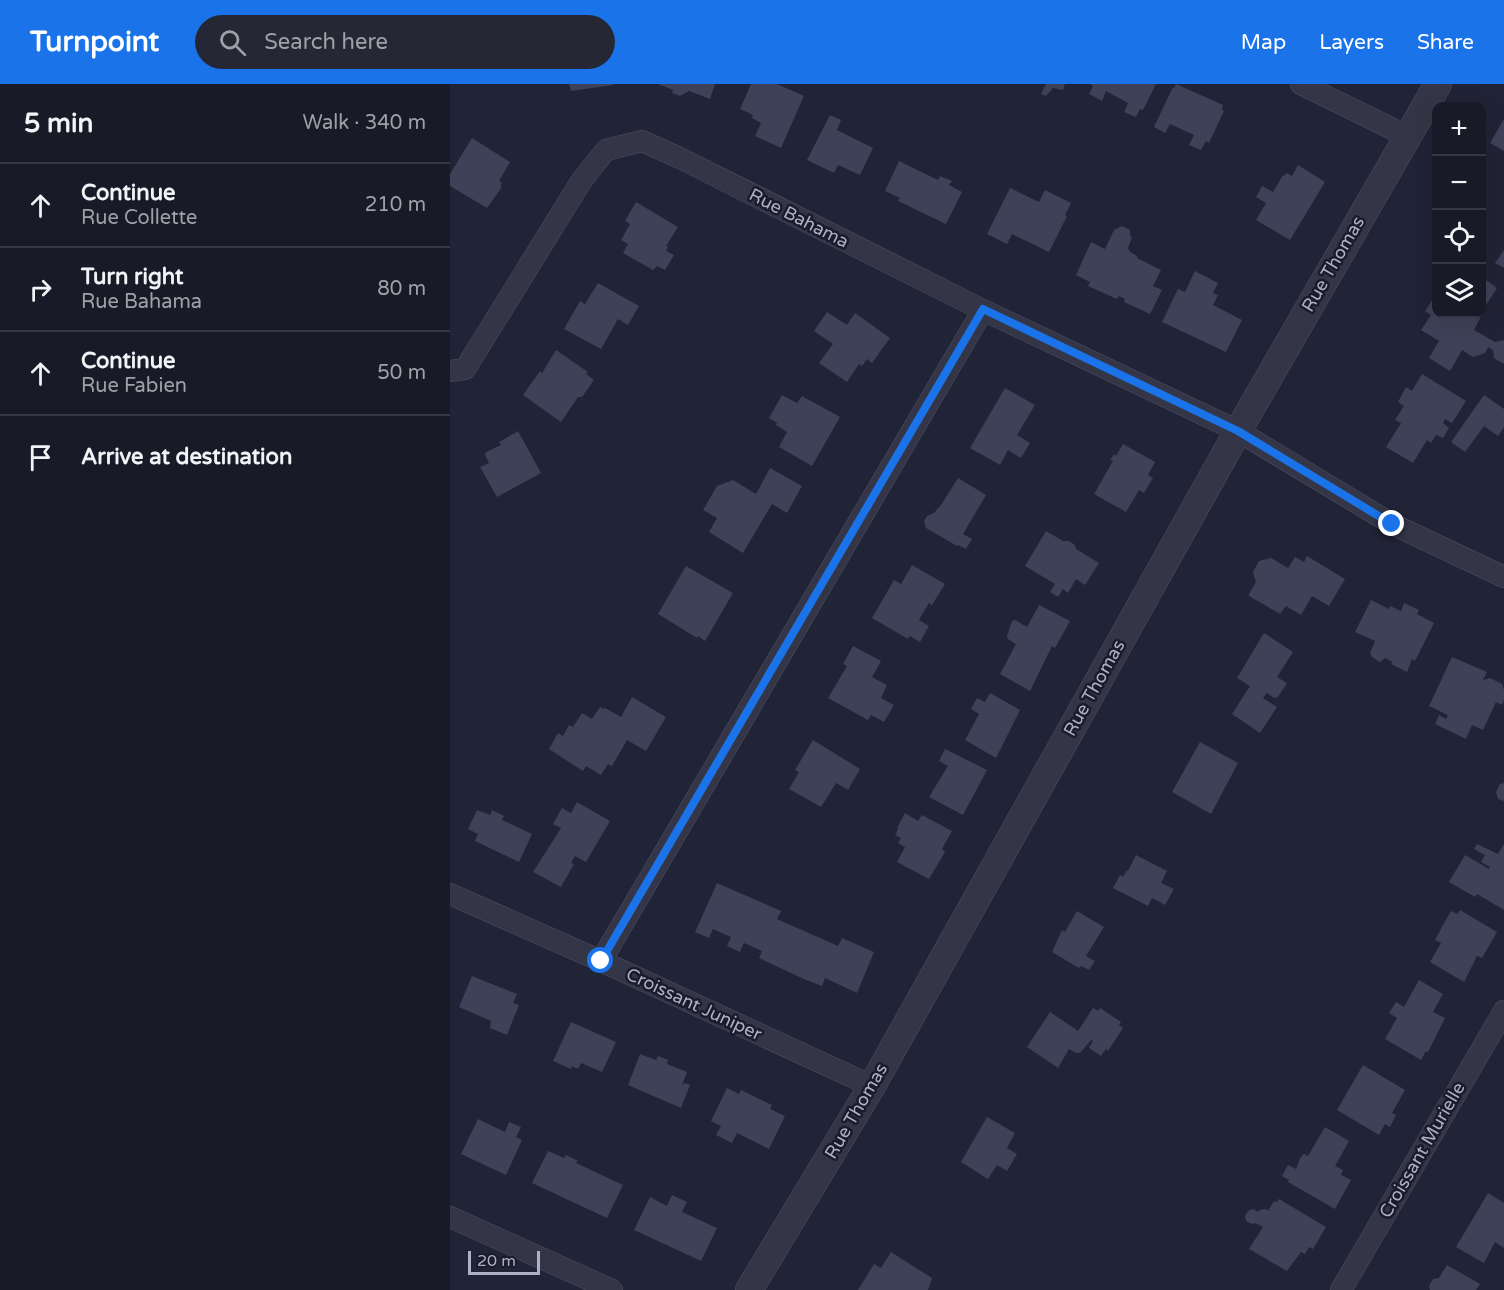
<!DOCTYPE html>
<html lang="en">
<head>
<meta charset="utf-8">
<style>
	:root { --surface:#191a28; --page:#262734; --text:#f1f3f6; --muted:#9fa1a8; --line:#373845; --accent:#1a73e8 }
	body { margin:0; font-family:"Varela Round",sans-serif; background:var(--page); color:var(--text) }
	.controls { position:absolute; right:18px; top:18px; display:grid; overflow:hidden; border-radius:12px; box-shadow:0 6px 24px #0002 }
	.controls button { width:54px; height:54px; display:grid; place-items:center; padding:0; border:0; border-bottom:2px solid var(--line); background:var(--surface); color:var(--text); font:30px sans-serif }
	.scale { position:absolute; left:18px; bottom:15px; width:72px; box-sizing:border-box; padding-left:6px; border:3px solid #aeb0c4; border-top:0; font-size:16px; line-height:21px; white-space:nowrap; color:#aeb0c4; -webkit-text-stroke:4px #1a1b2b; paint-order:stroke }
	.stop { position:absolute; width:18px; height:18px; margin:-14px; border:4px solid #1a73e8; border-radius:50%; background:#fff }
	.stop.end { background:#1a73e8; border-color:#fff; box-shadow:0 2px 6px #0008 }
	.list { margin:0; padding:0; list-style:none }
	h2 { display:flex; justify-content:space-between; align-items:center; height:78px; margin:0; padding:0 24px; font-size:26px }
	h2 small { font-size:20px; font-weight:400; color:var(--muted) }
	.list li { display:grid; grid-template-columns:39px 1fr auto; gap:18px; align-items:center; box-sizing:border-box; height:84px; padding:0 24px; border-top:2px solid var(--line) }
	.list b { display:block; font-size:22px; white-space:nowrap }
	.list p { margin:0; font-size:20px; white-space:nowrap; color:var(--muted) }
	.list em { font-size:20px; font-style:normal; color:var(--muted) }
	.icon { flex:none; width:33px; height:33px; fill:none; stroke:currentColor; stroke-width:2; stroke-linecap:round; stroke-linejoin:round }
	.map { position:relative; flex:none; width:1054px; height:1206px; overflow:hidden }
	header { display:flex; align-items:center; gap:36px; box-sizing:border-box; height:84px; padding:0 30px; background:var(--accent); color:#fff }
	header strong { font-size:28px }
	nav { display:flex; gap:33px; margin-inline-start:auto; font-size:21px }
	.search { width:420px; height:54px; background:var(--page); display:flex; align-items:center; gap:15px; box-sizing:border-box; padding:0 21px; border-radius:33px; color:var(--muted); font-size:22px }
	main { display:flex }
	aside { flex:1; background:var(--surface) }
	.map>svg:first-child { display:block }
	.building { fill:#3f4158 }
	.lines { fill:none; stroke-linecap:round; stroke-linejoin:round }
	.minor-casing { stroke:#4e5062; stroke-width:22 }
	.tertiary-casing { stroke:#4e5062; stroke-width:28 }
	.minor { stroke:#343647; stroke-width:21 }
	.tertiary { stroke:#343647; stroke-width:27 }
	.route { stroke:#1a73e8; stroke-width:8 }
	.labels { text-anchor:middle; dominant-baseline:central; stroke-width:5; stroke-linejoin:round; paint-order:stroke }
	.street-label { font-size:18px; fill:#aeb0c4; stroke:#1a1b2b }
</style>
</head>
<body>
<header>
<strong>Turnpoint</strong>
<div class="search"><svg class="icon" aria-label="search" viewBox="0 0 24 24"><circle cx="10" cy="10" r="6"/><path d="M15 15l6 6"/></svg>Search here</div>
<nav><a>Map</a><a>Layers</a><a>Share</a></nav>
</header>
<main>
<aside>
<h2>5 min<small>Walk · 340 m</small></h2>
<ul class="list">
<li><svg class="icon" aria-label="ahead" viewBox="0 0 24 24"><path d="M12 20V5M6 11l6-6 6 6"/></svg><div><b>Continue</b><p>Rue Collette</p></div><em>210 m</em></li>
<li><svg class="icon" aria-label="right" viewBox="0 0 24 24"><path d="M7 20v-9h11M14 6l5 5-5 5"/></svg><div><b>Turn right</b><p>Rue Bahama</p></div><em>80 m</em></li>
<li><svg class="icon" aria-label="ahead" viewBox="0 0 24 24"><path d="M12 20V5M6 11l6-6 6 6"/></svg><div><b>Continue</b><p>Rue Fabien</p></div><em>50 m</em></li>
<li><svg class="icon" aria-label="arrive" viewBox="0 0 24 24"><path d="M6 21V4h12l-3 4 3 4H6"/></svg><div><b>Arrive at destination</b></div></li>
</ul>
</aside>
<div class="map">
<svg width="1054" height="1206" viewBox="0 0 1054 1206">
	<rect width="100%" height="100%" fill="#212336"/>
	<!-- building -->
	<g class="building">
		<polygon points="119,0 163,0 163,1 121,7"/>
		<polygon points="208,0 265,0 260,15 239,7 230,12 222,9 223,6"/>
		<polygon points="301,0 327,0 354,12 331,64 305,52 311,39 302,34 303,31 290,25"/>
		<polygon points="596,0 615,0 613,6 603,4 596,12 591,10"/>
		<polygon points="640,0 706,0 693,26 690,25 686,33 674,28 678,19 656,7 652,17 639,10 643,2"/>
		<polygon points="726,0 773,21 772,25 774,27 759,59 756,57 751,66 739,61 744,51 720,40 715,49 704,43 723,3 724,4"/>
		<polygon points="380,31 391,36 387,46 423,64 410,91 388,81 384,89 357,76"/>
		<polygon points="1054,35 1054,67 1040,59"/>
		<polygon points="22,54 60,78 49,97 52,99 50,102 52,103 37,124 0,102 0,90"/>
		<polygon points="449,77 488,96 490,92 502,97 499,101 512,108 496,140 448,117 450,114 435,107"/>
		<polygon points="848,81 875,98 840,156 806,136 816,119 806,113 812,102 823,108 833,91 834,92 836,89 842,92"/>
		<polygon points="560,104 589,118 595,106 621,119 615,131 617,132 599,168 562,150 557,160 537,150"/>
		<polygon points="186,118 228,143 216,162 218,163 216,167 224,171 215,186 207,182 203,186 173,169 178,160 171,156 180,140 175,137"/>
		<polygon points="672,142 680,146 680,152 682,153 678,164 680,168 687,172 687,174 711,186 703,202 712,206 700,230 674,218 675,215 669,212 667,215 638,202 640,198 626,191 641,158 655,165 664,146"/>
		<polygon points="1054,166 1054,184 1045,179"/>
		<polygon points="745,187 768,199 763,209 768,211 763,221 792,236 776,268 712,238 728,205 735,208"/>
		<polygon points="1032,193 1047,204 1036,221 1032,218"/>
		<polygon points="148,199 189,222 178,241 168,235 151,265 114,245 130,217 135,220"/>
		<polygon points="986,213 986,230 1032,230 1032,224 1034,226 1024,246 1045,258 1054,256 1054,280 1044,274 1043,266 1038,263 1035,269 1023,273 1012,266 1000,287 979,274 989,257 971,246 981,231 975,227 983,215 985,216"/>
		<polygon points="377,228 397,241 405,229 440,254 422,279 417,275 412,282 409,280 397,298 369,279 383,260 364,247"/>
		<polygon points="106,266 138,288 136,290 144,296 132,313 128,313 111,338 73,311 90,287 92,289"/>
		<polygon points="972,290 1016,317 1002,339 995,335 993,339 999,344 993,354 986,351 981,359 977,356 963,379 936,363 951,339 945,336 954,322 948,318 956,303 962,307"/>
		<polygon points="555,304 585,321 567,351 580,359 571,374 558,366 550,381 520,364"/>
		<polygon points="332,311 347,319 352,312 390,333 362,382 329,363 337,348 326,341 327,339 319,334"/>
		<polygon points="1034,311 1054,325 1054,343 1048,352 1034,342 1015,368 1001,358"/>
		<polygon points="68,347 91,389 47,413 30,383 39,379 35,371 36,368 51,361 49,358"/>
		<polygon points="673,360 705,378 698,391 703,394 694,409 689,406 676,428 644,410 663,377 660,376 664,370 666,372"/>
		<polygon points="320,384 352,402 337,429 322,420 293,469 259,448 267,434 253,426 267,402 283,396 306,410"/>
		<polygon points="508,394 536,411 513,450 522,455 516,465 508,461 507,462 476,444 474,437 477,432 484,429 491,421"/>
		<polygon points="596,447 613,457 619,457 625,461 626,465 649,479 635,501 626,495 618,509 613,505 608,513 600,508 605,500 575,482"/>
		<polygon points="857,472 895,495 879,522 862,512 851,531 836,522 830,530 799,512 799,510 806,498 803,488 809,477 821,474 838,484 845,473 854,478"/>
		<polygon points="462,481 495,500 482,521 479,519 469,536 479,542 470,558 460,552 458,555 422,534 444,496 451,500"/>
		<polygon points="236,482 283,509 255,557 248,552 247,554 208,530"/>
		<polygon points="921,516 939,525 940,522 951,527 954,519 969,526 967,530 984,539 965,577 962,575 957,588 941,580 943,578 935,574 930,578 922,573 920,569 925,557 905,548"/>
		<polygon points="589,521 620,537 605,564 602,562 580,607 550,590 566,560 558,555 557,552 562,537 565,536 577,543"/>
		<polygon points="814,549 843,568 827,593 837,599 828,613 824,614 817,609 813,614 827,623 810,649 782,630 800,602 787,594"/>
		<polygon points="403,562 431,577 422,593 437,601 431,614 444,621 434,638 421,631 418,636 378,614 397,582 393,580"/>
		<polygon points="1002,573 1037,588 1033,596 1040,594 1052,600 1054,606 1054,616 1052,621 1046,618 1033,646 1022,641 1016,655 985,640 989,631 996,635 998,631 979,622"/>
		<polygon points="540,609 570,626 546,674 515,656 529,630 521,625 527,614 535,618"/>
		<polygon points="182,613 216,633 196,667 177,656 162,682 158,680 151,691 136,682 133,687 99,665 108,649 113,652 119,641 123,643 132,629 142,635 150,623 154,625 155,624 171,633"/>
		<polygon points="363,656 410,685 398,706 386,699 371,723 339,705 349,688 345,686"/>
		<polygon points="750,658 788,679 761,730 722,708"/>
		<polygon points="495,665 537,686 513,731 479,713 498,682 489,677"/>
		<polygon points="1054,699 1054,717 1048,715 1046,708 1050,700"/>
		<polygon points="127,718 160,737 136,778 125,772 121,779 124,780 111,803 83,788 111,744 103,740 112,724 121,729"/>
		<polygon points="27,726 40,731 42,726 54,732 52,736 82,750 69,778 25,757 28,750 18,745"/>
		<polygon points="455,729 468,737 472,731 502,747 492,765 495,768 479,795 447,778 455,763 448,759 451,754 445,751 448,745 447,744"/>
		<polygon points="1027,760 1048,770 1054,760 1054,826 1027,810 1025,813 999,798 1015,771 1039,785 1040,783 1031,778 1035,771 1024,765"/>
		<polygon points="686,771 717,787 711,799 724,805 715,821 702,814 698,822 663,804 670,791 673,793 677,786 678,787"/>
		<polygon points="267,799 331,827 327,835 388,862 392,854 424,868 407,909 375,894 372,902 356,896 309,874 312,867 294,859 290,868 277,862 281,853 263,845 259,854 245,848"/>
		<polygon points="1010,826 1047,848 1032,874 1027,872 1014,898 980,878 991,859 985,856 993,841 1001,827 1007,830"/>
		<polygon points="627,827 654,843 636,872 645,877 639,886 631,882 629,884 602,868 612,846 615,848"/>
		<polygon points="22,892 67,910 63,919 69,921 57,951 40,944 41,937 9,923"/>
		<polygon points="969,896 993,910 983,928 995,934 978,968 976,967 971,976 935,955 947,934 939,929 946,918 954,923"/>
		<polygon points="643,924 648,927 650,924 671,938 669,941 673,944 658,967 656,965 651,972 639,964 643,957 641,956 630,969 626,969 619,965 608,984 577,963 600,928 628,947"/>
		<polygon points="121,938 166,958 152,988 131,979 128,985 122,982 121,985 103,977"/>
		<polygon points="190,970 206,976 208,972 218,976 217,980 237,988 232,1001 235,999 240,1001 231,1024 178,1001"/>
		<polygon points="913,981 955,1006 942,1029 946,1031 940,1043 935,1040 929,1051 887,1026"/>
		<polygon points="277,1004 289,1010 291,1006 322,1021 320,1025 335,1032 319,1065 287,1049 282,1059 266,1051 271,1042 261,1037"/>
		<polygon points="537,1033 565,1049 557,1064 567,1070 557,1087 547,1081 538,1095 511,1078"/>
		<polygon points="28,1035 55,1048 59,1038 71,1043 66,1053 72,1056 56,1091 11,1070"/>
		<polygon points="875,1043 899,1057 885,1082 893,1086 891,1091 901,1096 885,1125 838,1098 839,1096 832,1092 838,1081 846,1085 850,1074 854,1070 858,1072"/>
		<polygon points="98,1067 114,1074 116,1071 128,1077 126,1079 173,1101 157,1134 82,1099"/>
		<polygon points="1038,1109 1054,1119 1054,1164 1045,1158 1034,1179 1006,1163"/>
		<polygon points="222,1111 237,1118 232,1128 267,1144 251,1177 184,1146 200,1113 217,1122"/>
		<polygon points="829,1115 876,1143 863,1165 859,1163 855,1170 851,1168 837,1187 799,1165 813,1143 805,1139 802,1140 796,1137 795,1132 798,1127 803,1125 808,1128 810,1126 816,1125 820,1127 819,1125 824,1117 827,1118"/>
		<polygon points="441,1168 482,1194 478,1206 408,1206 424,1180 431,1184"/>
		<polygon points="997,1181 1030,1200 1026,1206 980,1206 979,1202 983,1195 989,1194"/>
	</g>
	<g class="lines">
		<!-- minor casing -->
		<g class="minor-casing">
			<g id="minor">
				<polyline points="851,0 957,52"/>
				<polyline points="0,287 15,285 132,96 156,66 192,57 230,74 533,226 788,347 942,440 1054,493"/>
				<polyline points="0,810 151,877 422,1002"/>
				<polyline points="151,877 533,226"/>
				<polyline points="0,1133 162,1206"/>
				<polyline points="891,1206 1054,927"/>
			</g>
		</g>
		<!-- tertiary casing -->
		<g class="tertiary-casing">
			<polyline id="tertiary" points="299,1206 422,1002 788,347 988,0"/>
		</g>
		<!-- minor -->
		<use href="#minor" class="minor"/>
		<!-- tertiary -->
		<use href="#tertiary" class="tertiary"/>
	</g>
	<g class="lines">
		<!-- route -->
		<polyline class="route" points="151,877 533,225 788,347 942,440"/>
	</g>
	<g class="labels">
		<!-- street labels -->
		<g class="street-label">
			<text transform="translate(349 134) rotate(27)">Rue Bahama</text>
			<text transform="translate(883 180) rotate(-60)">Rue Thomas</text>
			<text transform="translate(644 604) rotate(-61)">Rue Thomas</text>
			<text transform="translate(244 920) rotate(25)">Croissant Juniper</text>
			<text transform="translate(406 1027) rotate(-60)">Rue Thomas</text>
			<text transform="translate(972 1066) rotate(-60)">Croissant Murielle</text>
		</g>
	</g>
</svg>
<div class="controls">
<button>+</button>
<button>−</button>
<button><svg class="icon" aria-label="locate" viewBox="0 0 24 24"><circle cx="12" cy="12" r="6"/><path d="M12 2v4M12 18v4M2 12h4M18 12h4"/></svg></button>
<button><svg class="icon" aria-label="layers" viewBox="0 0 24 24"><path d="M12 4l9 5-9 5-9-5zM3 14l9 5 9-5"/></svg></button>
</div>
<div class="scale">20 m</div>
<div class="stop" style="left:151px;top:877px"></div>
<div class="stop end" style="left:942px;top:440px"></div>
</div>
</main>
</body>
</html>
